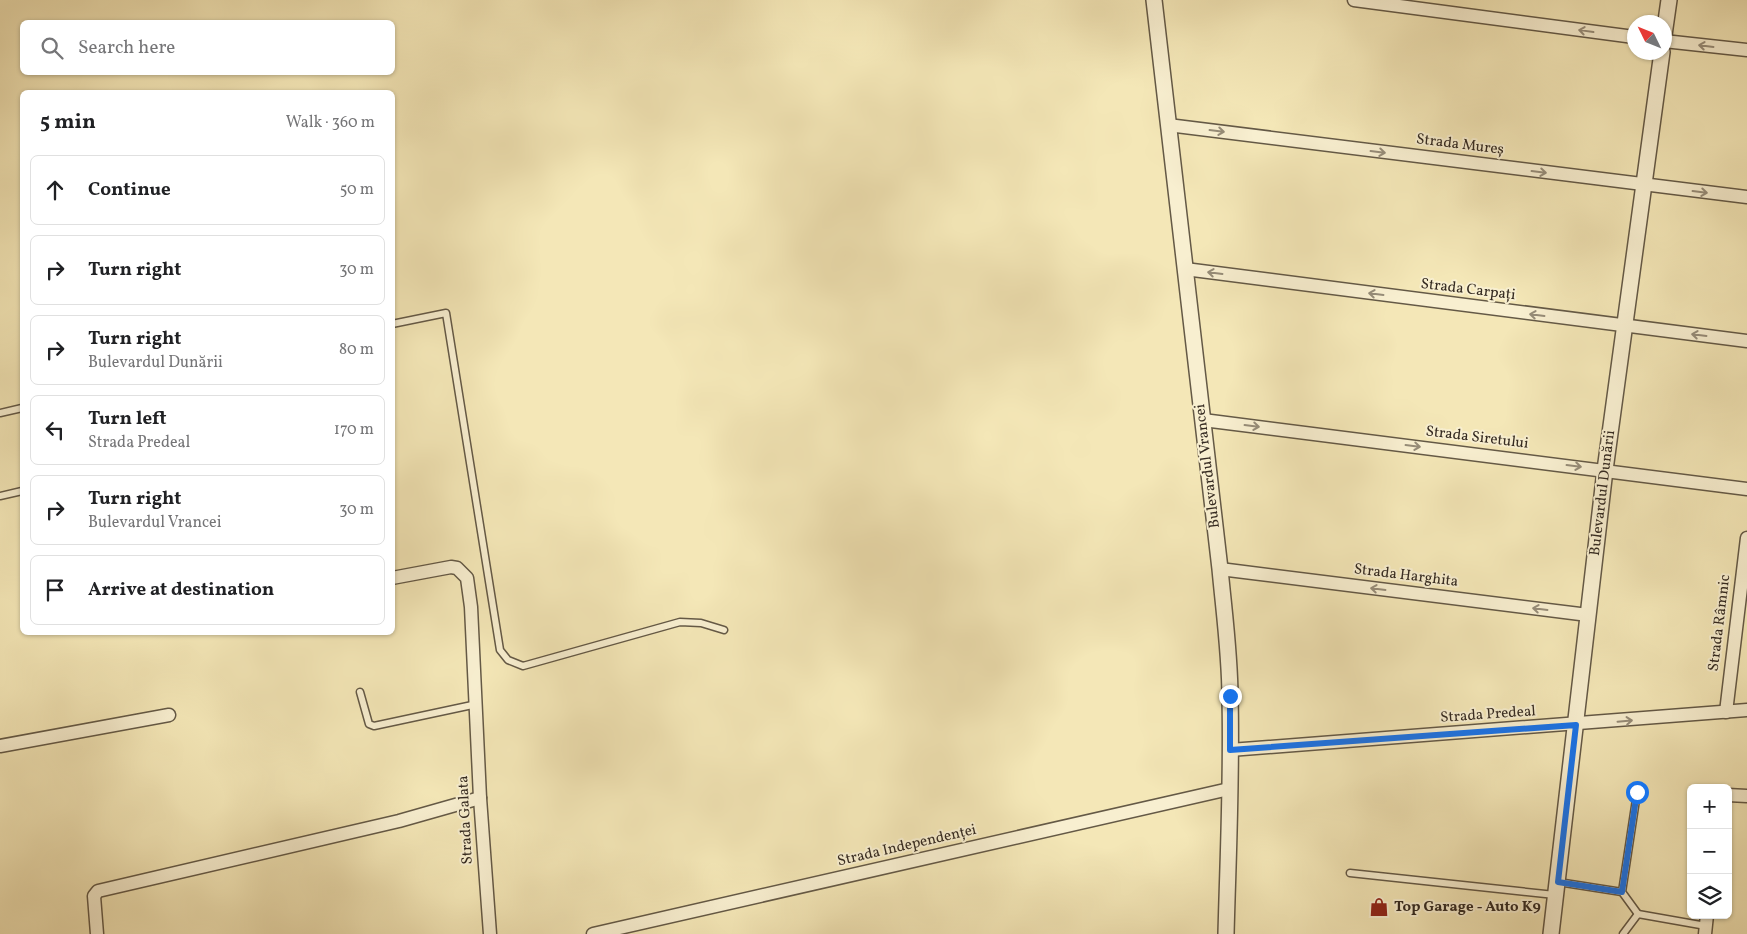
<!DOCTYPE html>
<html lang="en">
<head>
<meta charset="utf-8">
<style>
	:root { --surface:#fff; --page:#f2f2f2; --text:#202124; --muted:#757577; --line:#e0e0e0 }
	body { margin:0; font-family:Vollkorn,serif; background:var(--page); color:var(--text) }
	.controls { position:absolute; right:15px; bottom:15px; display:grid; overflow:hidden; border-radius:8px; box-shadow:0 1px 4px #0004 }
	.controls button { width:45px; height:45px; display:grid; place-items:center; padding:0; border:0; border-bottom:1px solid var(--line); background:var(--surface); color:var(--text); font:25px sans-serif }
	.compass { position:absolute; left:1627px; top:15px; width:45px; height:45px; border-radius:50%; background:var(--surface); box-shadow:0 1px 4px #0004; rotate:313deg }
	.stop { position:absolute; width:15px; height:15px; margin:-11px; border:4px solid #1a73e8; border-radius:50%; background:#fff }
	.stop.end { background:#1a73e8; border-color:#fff; box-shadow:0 1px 5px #0008 }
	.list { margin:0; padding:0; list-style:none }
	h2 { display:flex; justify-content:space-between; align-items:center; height:65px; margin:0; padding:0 20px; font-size:21px }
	h2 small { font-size:16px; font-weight:400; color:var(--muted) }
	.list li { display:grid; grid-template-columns:32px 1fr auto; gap:15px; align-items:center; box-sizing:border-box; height:70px; margin:0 10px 10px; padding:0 10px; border:1px solid var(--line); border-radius:8px }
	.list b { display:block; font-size:19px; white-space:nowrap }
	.list p { margin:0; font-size:16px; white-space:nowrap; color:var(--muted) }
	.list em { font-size:16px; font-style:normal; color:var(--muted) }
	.icon { flex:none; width:28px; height:28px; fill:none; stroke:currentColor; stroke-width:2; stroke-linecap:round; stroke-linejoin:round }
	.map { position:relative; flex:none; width:1747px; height:934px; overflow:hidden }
	.search { position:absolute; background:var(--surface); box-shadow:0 1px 4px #0004; left:20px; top:20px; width:375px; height:55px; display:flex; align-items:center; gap:12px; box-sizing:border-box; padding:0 18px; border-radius:8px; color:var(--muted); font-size:19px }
	.panel { position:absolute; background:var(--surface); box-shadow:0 1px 4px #0004; left:20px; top:90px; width:375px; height:545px; border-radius:8px }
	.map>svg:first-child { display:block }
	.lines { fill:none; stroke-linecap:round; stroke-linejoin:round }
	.service-casing { stroke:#645946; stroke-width:9 }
	.minor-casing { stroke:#645946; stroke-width:15 }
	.tertiary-casing { stroke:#645946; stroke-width:18 }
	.service { stroke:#f8efd0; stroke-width:6 }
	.minor { stroke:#f8efd0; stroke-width:12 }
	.tertiary { stroke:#f8efd0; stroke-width:15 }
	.oneway { stroke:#968c78 }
	.route { stroke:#1a73e8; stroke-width:6 }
	.labels { text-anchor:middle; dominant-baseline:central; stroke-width:4; stroke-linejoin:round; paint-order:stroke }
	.street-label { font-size:15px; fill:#342a21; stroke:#f8efd0 }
	.poi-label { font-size:15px; font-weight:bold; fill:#342a21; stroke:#f8efd0; text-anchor:start }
</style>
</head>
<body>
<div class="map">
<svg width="1747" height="934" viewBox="0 0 1747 934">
	<rect width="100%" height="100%" fill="#f4e7b7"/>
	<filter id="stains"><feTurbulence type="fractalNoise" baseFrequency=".004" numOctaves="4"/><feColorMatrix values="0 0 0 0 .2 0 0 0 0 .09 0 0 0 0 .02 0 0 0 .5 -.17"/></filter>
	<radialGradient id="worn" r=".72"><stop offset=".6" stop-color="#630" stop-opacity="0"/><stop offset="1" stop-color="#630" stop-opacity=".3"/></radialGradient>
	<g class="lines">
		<!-- service casing -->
		<g class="service-casing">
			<g id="service">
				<polyline points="392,324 446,313 500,650 508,660 523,666 680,622 701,623 724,630"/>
				<polyline points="0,413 22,408"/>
				<polyline points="0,496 22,491"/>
				<polyline points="360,692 369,724 374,726 477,704"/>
				<polyline points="1637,793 1622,892 1638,914"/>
				<polyline points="1350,873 1555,895"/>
				<polyline points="1558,882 1622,892"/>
				<polyline points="1623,934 1638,914 1706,926"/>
			</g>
		</g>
		<!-- minor casing -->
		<g class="minor-casing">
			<g id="minor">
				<polyline points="1354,0 1634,37"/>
				<polyline points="1664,41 1747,50"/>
				<polyline points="1168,125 1747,197"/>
				<polyline points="1185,269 1747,341"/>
				<polyline points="1203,420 1747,489"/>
				<polyline points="1220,569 1588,615"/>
				<polyline points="392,578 451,567 457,568 467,578 471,607 480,798 490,934"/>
				<polyline points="1726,712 1747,538"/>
				<polyline points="0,746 169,715"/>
				<polyline points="1230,750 1747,710"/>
				<polyline points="1728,795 1747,796"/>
				<polyline points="97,934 94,896 98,891 399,821 480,798"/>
				<polyline points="593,934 1229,789"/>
				<polyline points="1705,934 1707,915"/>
			</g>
		</g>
		<!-- tertiary casing -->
		<g class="tertiary-casing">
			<g id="tertiary">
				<path d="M1154,0L1220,569C1224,612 1230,655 1230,698C1232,777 1228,856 1226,934"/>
				<polyline points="1664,35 1669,0"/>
				<polyline points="1551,934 1605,470 1662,52"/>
			</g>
		</g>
		<!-- service -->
		<use href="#service" class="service"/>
		<!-- minor -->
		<use href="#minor" class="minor"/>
		<!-- tertiary -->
		<use href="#tertiary" class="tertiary"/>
	</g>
	<!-- one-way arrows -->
	<defs><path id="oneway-shaft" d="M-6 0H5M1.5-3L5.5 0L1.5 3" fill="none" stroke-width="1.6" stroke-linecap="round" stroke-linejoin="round" transform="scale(1.25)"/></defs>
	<g class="oneway">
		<use href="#oneway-shaft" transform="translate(1586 31) rotate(-172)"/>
		<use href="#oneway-shaft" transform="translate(1706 46) rotate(-173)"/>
		<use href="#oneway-shaft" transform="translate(1217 131) rotate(7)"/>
		<use href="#oneway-shaft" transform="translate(1378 152) rotate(7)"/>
		<use href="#oneway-shaft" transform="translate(1539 172) rotate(7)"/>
		<use href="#oneway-shaft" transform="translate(1700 192) rotate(7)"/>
		<use href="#oneway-shaft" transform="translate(1215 273) rotate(-173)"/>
		<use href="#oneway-shaft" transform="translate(1376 294) rotate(-173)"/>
		<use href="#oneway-shaft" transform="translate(1537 315) rotate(-173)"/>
		<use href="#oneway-shaft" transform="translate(1699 335) rotate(-173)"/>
		<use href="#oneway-shaft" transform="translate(1252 426) rotate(7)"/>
		<use href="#oneway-shaft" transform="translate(1413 446) rotate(7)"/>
		<use href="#oneway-shaft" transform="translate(1574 466) rotate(7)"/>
		<use href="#oneway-shaft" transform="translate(1378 589) rotate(-173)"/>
		<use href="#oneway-shaft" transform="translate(1540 609) rotate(-173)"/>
		<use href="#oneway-shaft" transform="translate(1625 721) rotate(-5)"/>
	</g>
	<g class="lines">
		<!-- route -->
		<polyline class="route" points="1230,696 1230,750 1576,725 1558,882 1622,892 1637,792"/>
	</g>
	<!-- icons -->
	<defs>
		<g id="shop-bare" transform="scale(1.5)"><path d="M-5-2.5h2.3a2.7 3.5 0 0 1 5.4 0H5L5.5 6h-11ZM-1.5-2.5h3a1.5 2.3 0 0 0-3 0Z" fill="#8f2418" stroke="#f8efd0" stroke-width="2.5" paint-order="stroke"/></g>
	</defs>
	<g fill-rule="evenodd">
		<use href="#shop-bare" x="1379" y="907"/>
	</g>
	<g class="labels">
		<!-- street labels -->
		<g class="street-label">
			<text transform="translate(1460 145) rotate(7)">Strada Mureș</text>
			<text transform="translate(1468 290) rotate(7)">Strada Carpați</text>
			<text transform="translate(1477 438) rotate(7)">Strada Siretului</text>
			<text transform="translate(1208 466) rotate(-97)">Bulevardul Vrancei</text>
			<text transform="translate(1603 493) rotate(-83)">Bulevardul Dunării</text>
			<text transform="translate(1406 576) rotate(7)">Strada Harghita</text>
			<text transform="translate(1720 623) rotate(-83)">Strada Râmnic</text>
			<text transform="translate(1488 715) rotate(-4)">Strada Predeal</text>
			<text transform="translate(466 820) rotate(-93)">Strada Galata</text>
			<text transform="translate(907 846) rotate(-13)">Strada Independenței</text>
		</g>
		<!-- poi labels -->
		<g class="poi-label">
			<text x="1394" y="907">Top Garage - Auto K9</text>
		</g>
	</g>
	<rect width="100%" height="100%" filter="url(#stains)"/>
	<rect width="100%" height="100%" fill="url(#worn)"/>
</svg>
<div class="controls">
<button>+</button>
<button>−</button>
<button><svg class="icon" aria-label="layers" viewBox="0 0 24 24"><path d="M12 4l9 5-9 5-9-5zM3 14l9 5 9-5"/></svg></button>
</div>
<svg class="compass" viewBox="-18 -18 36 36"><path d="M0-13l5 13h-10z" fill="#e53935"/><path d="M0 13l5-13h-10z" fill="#757577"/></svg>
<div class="stop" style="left:1637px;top:792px"></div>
<div class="stop end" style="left:1230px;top:696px"></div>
<div class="search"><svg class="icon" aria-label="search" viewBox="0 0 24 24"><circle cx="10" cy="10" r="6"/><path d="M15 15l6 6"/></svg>Search here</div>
<section class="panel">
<h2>5 min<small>Walk · 360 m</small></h2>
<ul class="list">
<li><svg class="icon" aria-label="ahead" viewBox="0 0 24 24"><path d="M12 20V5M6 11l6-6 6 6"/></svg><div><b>Continue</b></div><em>50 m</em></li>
<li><svg class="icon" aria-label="right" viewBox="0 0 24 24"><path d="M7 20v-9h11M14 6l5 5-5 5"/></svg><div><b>Turn right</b></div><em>30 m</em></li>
<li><svg class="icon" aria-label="right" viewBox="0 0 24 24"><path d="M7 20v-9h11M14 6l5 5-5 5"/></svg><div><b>Turn right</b><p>Bulevardul Dunării</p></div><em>80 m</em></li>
<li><svg class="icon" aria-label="left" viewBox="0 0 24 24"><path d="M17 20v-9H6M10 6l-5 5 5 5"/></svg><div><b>Turn left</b><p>Strada Predeal</p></div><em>170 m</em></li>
<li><svg class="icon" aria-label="right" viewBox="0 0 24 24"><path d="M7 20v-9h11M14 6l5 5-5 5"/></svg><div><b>Turn right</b><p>Bulevardul Vrancei</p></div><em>30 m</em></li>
<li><svg class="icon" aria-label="arrive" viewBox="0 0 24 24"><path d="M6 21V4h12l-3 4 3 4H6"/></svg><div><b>Arrive at destination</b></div></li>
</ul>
</section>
</div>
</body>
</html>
